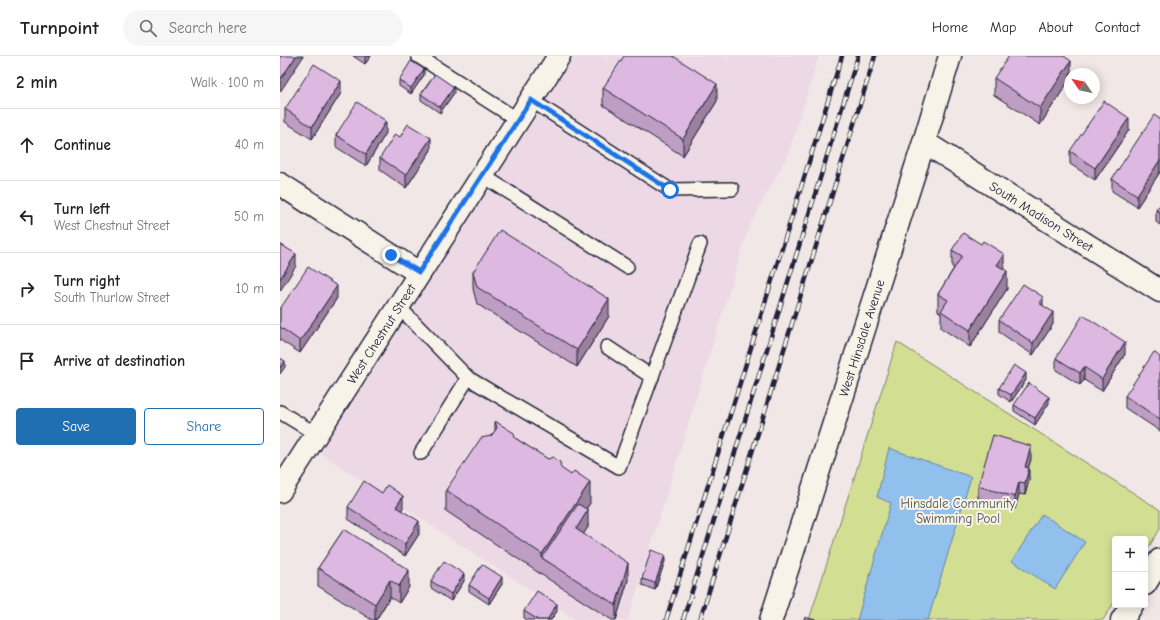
<!DOCTYPE html>
<html lang="en">
<head>
<meta charset="utf-8">
<style>
	:root { --surface:#fff; --page:#f6f6f6; --text:#222; --muted:#767676; --line:#e0e0e0; --accent:#1f6fb2 }
	body { margin:0; font-family:"Comic Neue",sans-serif; background:var(--page); color:var(--text) }
	.controls { position:absolute; right:12px; bottom:12px; display:grid; overflow:hidden; border-radius:4px; box-shadow:0 2px 10px #0003 }
	.controls button { width:36px; height:36px; display:grid; place-items:center; padding:0; border:0; border-bottom:1px solid var(--line); background:var(--surface); color:var(--text); font:20px sans-serif }
	.compass { position:absolute; left:784px; top:12px; width:36px; height:36px; border-radius:50%; background:var(--surface); box-shadow:0 2px 10px #0003; rotate:304deg }
	.stop { position:absolute; width:12px; height:12px; margin:-9px; border:3px solid #1a73e8; border-radius:50%; background:#fff }
	.stop.end { background:#1a73e8; border-color:#fff; box-shadow:0 1px 4px #0008 }
	.list { margin:0; padding:0; list-style:none }
	h2 { display:flex; justify-content:space-between; align-items:center; height:52px; margin:0; padding:0 16px; font-size:17px }
	h2 small { font-size:13px; font-weight:400; color:var(--muted) }
	.list li { display:grid; grid-template-columns:26px 1fr auto; gap:12px; align-items:center; box-sizing:border-box; height:72px; padding:0 16px; border-top:1px solid var(--line) }
	.list b { display:block; font-size:15px; white-space:nowrap }
	.list p { margin:0; font-size:13px; white-space:nowrap; color:var(--muted) }
	.list em { font-size:13px; font-style:normal; color:var(--muted) }
	.actions { display:flex; gap:8px; padding:12px 16px }
	.actions a { flex:1; padding:9px 0; border:1px solid var(--accent); border-radius:4px; text-align:center; font-size:14px; color:var(--accent) }
	.actions .main { background:var(--accent); color:#fff }
	.icon { flex:none; width:22px; height:22px; fill:none; stroke:currentColor; stroke-width:2; stroke-linecap:round; stroke-linejoin:round }
	.map { position:relative; flex:none; width:880px; height:564px; overflow:hidden }
	header { display:flex; align-items:center; gap:24px; box-sizing:border-box; height:56px; padding:0 20px; background:var(--surface); border-bottom:1px solid var(--line) }
	header strong { font-size:19px }
	nav { display:flex; gap:22px; margin-inline-start:auto; font-size:14px }
	.search { width:280px; height:36px; background:var(--page); display:flex; align-items:center; gap:10px; box-sizing:border-box; padding:0 14px; border-radius:22px; color:var(--muted); font-size:15px }
	main { display:flex }
	aside { flex:1; background:var(--surface) }
	.map>svg:first-child { display:block }
	.built { fill:#ecd9e5 }
	.green { fill:#d2df93; stroke:#7a8067 }
	.water { fill:#92c0ec; stroke:#6581a5 }
	.lines { fill:none; stroke-linecap:round; stroke-linejoin:round }
	.lane-casing { stroke:#22223b; stroke-width:16 }
	.street-casing { stroke:#22223b; stroke-width:25 }
	.secondary-casing { stroke:#22223b; stroke-width:25 }
	.lane { stroke:#f7f3e8; stroke-width:13 }
	.street { stroke:#f7f3e8; stroke-width:22 }
	.secondary { stroke:#f7f3e8; stroke-width:22 }
	.rail-casing { stroke:#22223b; stroke-width:4.5 }
	.rail { stroke:#f7f3e8; stroke-width:3; stroke-dasharray:9; stroke-linecap:butt }
	.wall { fill:#be9ec2; stroke:#22223b }
	.shaded-wall { fill:#9b819e; stroke:#22223b }
	.building { fill:#ddb8e1; stroke:#22223b }
	.route { stroke:#1a73e8; stroke-width:5 }
	.labels { text-anchor:middle; dominant-baseline:central; stroke-width:4; stroke-linejoin:round; paint-order:stroke }
	.street-label { font-size:13px; fill:#22223b; stroke:#f7f3e8 }
	.park-label { font-size:13px; fill:#4e5151; stroke:#f7f3e8 }
</style>
</head>
<body>
<header>
<strong>Turnpoint</strong>
<div class="search"><svg class="icon" aria-label="search" viewBox="0 0 24 24"><circle cx="10" cy="10" r="6"/><path d="M15 15l6 6"/></svg>Search here</div>
<nav><a>Home</a><a>Map</a><a>About</a><a>Contact</a></nav>
</header>
<main>
<aside>
<h2>2 min<small>Walk · 100 m</small></h2>
<ul class="list">
<li><svg class="icon" aria-label="ahead" viewBox="0 0 24 24"><path d="M12 20V5M6 11l6-6 6 6"/></svg><div><b>Continue</b></div><em>40 m</em></li>
<li><svg class="icon" aria-label="left" viewBox="0 0 24 24"><path d="M17 20v-9H6M10 6l-5 5 5 5"/></svg><div><b>Turn left</b><p>West Chestnut Street</p></div><em>50 m</em></li>
<li><svg class="icon" aria-label="right" viewBox="0 0 24 24"><path d="M7 20v-9h11M14 6l5 5-5 5"/></svg><div><b>Turn right</b><p>South Thurlow Street</p></div><em>10 m</em></li>
<li><svg class="icon" aria-label="arrive" viewBox="0 0 24 24"><path d="M6 21V4h12l-3 4 3 4H6"/></svg><div><b>Arrive at destination</b></div></li>
</ul>
<div class="actions"><a class="main">Save</a><a>Share</a></div>
</aside>
<div class="map">
<svg width="880" height="564" viewBox="0 0 880 564">
	<rect width="100%" height="100%" fill="#f2e7e7"/>
	<filter id="ink" filterUnits="userSpaceOnUse"><feTurbulence type="fractalNoise" baseFrequency=".025" numOctaves="2"/><feDisplacementMap in="SourceGraphic" scale="8" xChannelSelector="R" yChannelSelector="G"/><feConvolveMatrix kernelMatrix="1 2 1 2 8 2 1 2 1" color-interpolation-filters="sRGB"/></filter>
	<g filter="url(#ink)">
		<!-- built -->
		<polygon class="built" points="290,0 539,0 508,99 469,171 348,564 296,564 37,395"/>
		<!-- green -->
		<polygon class="green" points="617,286 880,454 880,473 865,497 865,483 835,483 835,545 823,564 529,564"/>
		<!-- water -->
		<g class="water">
			<polygon points="609,392 691,421 648,564 577,564 611,447 597,441"/>
			<polygon points="762,458 805,486 775,533 732,505"/>
		</g>
		<g class="lines">
			<!-- lane casing -->
			<g class="lane-casing">
				<g id="lane">
					<polyline points="138,0 238,64"/>
					<polyline points="251,44 390,134 452,133"/>
					<polyline points="202,119 347,211"/>
					<polyline points="118,250 188,322 339,411 420,188"/>
					<polyline points="327,291 372,321"/>
					<polyline points="0,356 36,378"/>
					<polyline points="141,397 188,322"/>
				</g>
			</g>
			<!-- street casing -->
			<g class="street-casing">
				<g id="street">
					<polyline points="0,128 139,217"/>
					<path id="s1" d="M0,435L279,0"/>
					<polyline points="865,528 880,504"/>
					<path id="s2" d="M491,564L644,86L670,0"/>
					<polyline points="842,564 852,549"/>
				</g>
			</g>
			<!-- secondary casing -->
			<g class="secondary-casing">
				<g id="secondary">
					<path id="s3" d="M644,86L880,235"/>
				</g>
			</g>
			<!-- lane -->
			<use href="#lane" class="lane"/>
			<!-- street -->
			<use href="#street" class="street"/>
			<!-- secondary -->
			<use href="#secondary" class="secondary"/>
			<!-- rail casing -->
			<g class="rail-casing">
				<g id="rail">
					<polyline points="386,564 562,0"/>
					<polyline points="403,564 578,0"/>
					<polyline points="420,564 595,0"/>
				</g>
			</g>
			<!-- rail -->
			<use href="#rail" class="rail"/>
		</g>
		<!-- wall -->
		<g class="wall">
			<polygon points="73,0 91,0 85,8"/>
			<polygon points="784,0 791,18 790,18 790,23 760,69 714,39 714,22"/>
			<polygon points="394,1 437,45 403,100 323,49 323,32"/>
			<polygon points="144,19 131,38 119,30 119,24"/>
			<polygon points="61,37 32,83 5,66 5,53"/>
			<polygon points="174,37 160,57 141,44 141,38"/>
			<polygon points="880,63 880,116 857,151 832,135 832,123"/>
			<polygon points="849,74 815,124 790,108 790,95"/>
			<polygon points="106,77 86,110 56,91 56,79"/>
			<polygon points="120,81 151,94 126,132 100,114 100,102"/>
			<polygon points="880,149 880,169 876,166 876,154"/>
			<polygon points="672,194 724,214 727,233 690,291 661,272 661,257 658,255 658,238 674,212 672,211"/>
			<polygon points="193,216 329,260 297,311 197,248 193,233"/>
			<polygon points="57,242 20,297 0,284 0,253"/>
			<polygon points="763,250 773,268 753,299 719,276 719,264"/>
			<polygon points="845,298 822,335 804,324 800,329 776,314 776,302"/>
			<polygon points="880,301 880,375 845,352 845,340"/>
			<polygon points="746,324 731,346 719,338 719,332"/>
			<polygon points="769,347 755,369 734,355 734,349"/>
			<polygon points="215,365 235,382 281,412 310,447 306,453 308,471 303,478 348,524 336,564 332,564 262,519 166,455 166,434 215,375"/>
			<polygon points="751,403 748,412 749,424 745,439 739,438 735,453 698,442 698,430"/>
			<polygon points="68,451 123,452 121,454 139,478 125,500 68,463"/>
			<polygon points="64,473 129,531 119,547 110,541 96,564 92,564 38,530 38,512"/>
			<polygon points="385,505 375,534 362,529 362,523"/>
			<polygon points="151,525 184,525 171,545 151,532"/>
			<polygon points="222,528 209,548 189,535 189,529"/>
			<polygon points="244,555 277,555 271,564 248,564 244,562"/>
		</g>
		<!-- shaded-wall -->
		<g class="shaded-wall">
			<polygon points="16,0 23,0 23,1 0,36 0,24"/>
			<polygon points="86,0 91,0 85,8 85,2"/>
			<polygon points="791,5 791,18 790,18 790,23 760,69 760,52"/>
			<polygon points="144,13 144,19 131,38 131,32"/>
			<polygon points="61,25 61,37 32,83 32,71"/>
			<polygon points="437,28 437,45 403,100 403,83"/>
			<polygon points="174,31 174,37 160,57 160,51"/>
			<polygon points="849,62 849,74 815,124 815,112"/>
			<polygon points="106,65 106,77 86,110 86,98"/>
			<polygon points="151,82 151,94 126,132 126,119"/>
			<polygon points="880,104 880,116 857,151 857,139"/>
			<polygon points="16,198 16,210 0,235 0,223"/>
			<polygon points="724,198 724,215 717,209"/>
			<polygon points="727,215 727,233 690,291 690,274"/>
			<polygon points="57,230 57,242 20,297 20,285"/>
			<polygon points="763,241 763,254 759,247"/>
			<polygon points="329,243 329,260 297,311 297,294"/>
			<polygon points="773,256 773,268 753,299 753,287"/>
			<polygon points="845,286 845,298 822,335 822,323"/>
			<polygon points="5,305 5,311 0,318 0,312"/>
			<polygon points="804,311 804,324 800,329 800,317"/>
			<polygon points="746,317 746,324 731,346 731,339"/>
			<polygon points="769,341 769,347 755,369 755,362"/>
			<polygon points="751,390 751,403 745,423 745,411"/>
			<polygon points="749,412 749,424 745,439 745,427"/>
			<polygon points="310,426 310,447 270,507 262,502 262,498"/>
			<polygon points="739,426 739,438 735,453 735,441"/>
			<polygon points="123,440 123,452 116,463 116,451"/>
			<polygon points="308,454 308,471 296,490 296,473"/>
			<polygon points="139,465 139,478 125,500 125,488"/>
			<polygon points="385,499 385,505 375,534 375,527"/>
			<polygon points="348,507 348,524 336,564 336,549"/>
			<polygon points="129,514 129,531 119,547 119,530"/>
			<polygon points="184,518 184,525 171,545 171,538"/>
			<polygon points="222,521 222,528 209,548 209,542"/>
			<polygon points="110,524 110,541 96,564 95,564 95,548"/>
			<polygon points="277,548 277,555 271,564 267,564"/>
		</g>
		<!-- building -->
		<g class="building">
			<polygon points="0,0 16,0 0,24"/>
			<polygon points="344,0 393,0 437,28 403,83 323,32"/>
			<polygon points="729,0 784,0 791,5 760,52 714,22"/>
			<polygon points="131,5 144,13 131,32 119,24"/>
			<polygon points="34,8 61,25 32,71 5,53"/>
			<polygon points="155,18 174,31 160,51 141,38"/>
			<polygon points="824,45 849,62 815,112 790,95"/>
			<polygon points="77,46 106,65 86,98 56,79"/>
			<polygon points="874,59 880,63 880,104 857,139 832,123"/>
			<polygon points="128,68 151,82 126,119 100,102 115,78 120,81"/>
			<polygon points="880,149 880,156 876,154"/>
			<polygon points="220,174 329,243 297,294 197,231 193,216"/>
			<polygon points="683,177 701,188 703,185 724,198 717,209 727,215 690,274 661,255 668,244 658,238 682,200 672,194"/>
			<polygon points="0,188 16,198 0,223"/>
			<polygon points="28,211 57,230 20,285 0,271 0,253"/>
			<polygon points="743,228 763,241 759,247 773,256 753,287 719,264"/>
			<polygon points="803,259 845,286 822,323 804,311 800,317 776,302"/>
			<polygon points="874,296 880,301 880,363 845,340"/>
			<polygon points="0,302 5,305 0,312"/>
			<polygon points="734,309 746,317 731,339 719,332"/>
			<polygon points="749,327 769,341 755,362 734,349"/>
			<polygon points="215,365 234,377 235,382 268,403 273,401 280,406 281,412 291,419 294,415 310,426 262,498 166,434 201,382 211,380 217,372"/>
			<polygon points="713,379 751,390 745,411 749,412 745,427 739,426 735,441 698,430"/>
			<polygon points="84,425 102,437 107,429 123,440 116,451 139,465 125,488 68,451"/>
			<polygon points="298,448 308,454 296,473 348,507 336,549 262,502"/>
			<polygon points="64,473 129,514 119,530 110,524 95,548 38,512"/>
			<polygon points="371,494 385,499 375,527 362,523"/>
			<polygon points="164,505 184,518 171,538 151,525"/>
			<polygon points="202,508 222,521 209,542 189,529"/>
			<polygon points="257,535 277,548 267,564 258,564 244,555"/>
			<polygon points="525,561 535,564 524,564"/>
		</g>
	</g>
	<g class="lines" filter="url(#ink)">
		<!-- route -->
		<polyline class="route" points="111,199 139,216 251,44 390,134"/>
	</g>
	<g class="labels">
		<!-- street labels -->
		<g class="street-label">
			<text stroke="none"><textPath href="#s3" startOffset="139">South Madison Street</textPath></text>
			<text stroke="none"><textPath href="#s1" startOffset="187">West Chestnut Street</textPath></text>
			<text stroke="none"><textPath href="#s2" startOffset="296">West Hinsdale Avenue</textPath></text>
		</g>
		<!-- park labels -->
		<g class="park-label">
			<text x="678" y="447">Hinsdale Community<tspan x="678" dy="15">Swimming Pool</tspan></text>
		</g>
	</g>
</svg>
<div class="controls">
<button>+</button>
<button>−</button>
</div>
<svg class="compass" viewBox="-18 -18 36 36"><path d="M0-13l5 13h-10z" fill="#e53935"/><path d="M0 13l5-13h-10z" fill="#767676"/></svg>
<div class="stop" style="left:390px;top:134px"></div>
<div class="stop end" style="left:111px;top:199px"></div>
</div>
</main>
</body>
</html>
